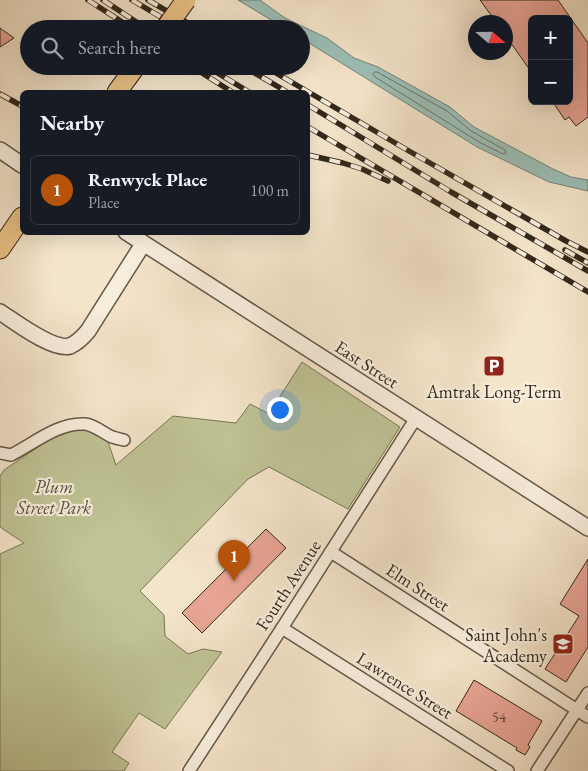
<!DOCTYPE html>
<html lang="en">
<head>
<meta charset="utf-8">
<style>
	:root { --surface:#171b24; --page:#20242c; --text:#f1f3f6; --muted:#9ea1a6; --line:#363941; --accent:#b45309 }
	body { margin:0; font-family:"EB Garamond",serif; background:var(--page); color:var(--text) }
	.controls { position:absolute; right:15px; top:15px; display:grid; overflow:hidden; border-radius:8px; box-shadow:0 5px 20px #0002 }
	.controls button { width:45px; height:45px; display:grid; place-items:center; padding:0; border:0; border-bottom:1px solid var(--line); background:var(--surface); color:var(--text); font:25px sans-serif }
	.compass { position:absolute; left:468px; top:15px; width:45px; height:45px; border-radius:50%; background:var(--surface); box-shadow:0 5px 20px #0002; rotate:110deg }
	.you { position:absolute; left:279px; top:409px; width:18px; height:18px; margin:-12px; border:4px solid #fff; border-radius:50%; background:#1a73e8; box-shadow:0 0 0 8px #1a73e833 }
	.badge { display:grid; place-items:center; width:32px; height:32px; border-radius:50%; background:var(--accent); color:#fff; font-size:16px; font-weight:700 }
	.pin { position:absolute; translate:-50% -41px; filter:drop-shadow(0 1px 2px #0008) }
	.pin::after { content:''; position:absolute; top:26px; width:18px; height:15px; background:inherit; clip-path:polygon(0 0,100% 0,50% 100%) }
	.list { margin:0; padding:0; list-style:none }
	h2 { display:flex; justify-content:space-between; align-items:center; height:65px; margin:0; padding:0 20px; font-size:21px }
	h2 small { font-size:16px; font-weight:400; color:var(--muted) }
	.list li { display:grid; grid-template-columns:32px 1fr auto; gap:15px; align-items:center; box-sizing:border-box; height:70px; margin:0 10px 10px; padding:0 10px; border:1px solid var(--line); border-radius:8px }
	.list b { display:block; font-size:19px; white-space:nowrap }
	.list p { margin:0; font-size:16px; white-space:nowrap; color:var(--muted) }
	.list em { font-size:16px; font-style:normal; color:var(--muted) }
	.icon { flex:none; width:28px; height:28px; fill:none; stroke:currentColor; stroke-width:2; stroke-linecap:round; stroke-linejoin:round }
	.map { position:relative; flex:none; width:588px; height:771px; overflow:hidden }
	.search { position:absolute; background:var(--surface); box-shadow:0 5px 20px #0002; left:20px; top:20px; width:290px; height:55px; display:flex; align-items:center; gap:12px; box-sizing:border-box; padding:0 18px; border-radius:28px; color:var(--muted); font-size:19px }
	.panel { position:absolute; background:var(--surface); box-shadow:0 5px 20px #0002; left:20px; top:90px; width:290px; height:145px; border-radius:8px }
	.map>svg:first-child { display:block }
	.green { fill:#bfc395; stroke:#787658 }
	.water { fill:#9cbfb7; stroke:#728379 }
	.lines { fill:none; stroke-linecap:round; stroke-linejoin:round }
	.shore { stroke:#677469; stroke-width:1 }
	.building { fill:#e9a595; stroke:#32281b }
	.minor-casing { stroke:#635747; stroke-width:14 }
	.tertiary-casing { stroke:#635747; stroke-width:18 }
	.primary-casing { stroke:#32281b; stroke-width:21 }
	.minor { stroke:#f8eedd; stroke-width:11 }
	.tertiary { stroke:#f8eedd; stroke-width:15 }
	.primary { stroke:#eac286; stroke-width:19 }
	.rail-casing { stroke:#32281b; stroke-width:5.5 }
	.rail { stroke:#f8eedd; stroke-width:4; stroke-dasharray:11; stroke-linecap:butt }
	.primary-bridge-casing { stroke:#32281b; stroke-width:21; stroke-linecap:butt }
	.primary-bridge { stroke:#eac286; stroke-width:19 }
	.labels { text-anchor:middle; dominant-baseline:central; stroke-width:4.5; stroke-linejoin:round; paint-order:stroke }
	.number-label { font-size:15px; fill:#60473a }
	.street-label { font-size:18px; fill:#32281b; stroke:#f8eedd }
	.poi-label { font-size:18px; fill:#32281b; stroke:#f8eedd }
	.park-label { font-size:18px; font-style:italic; fill:#554f3a; stroke:#f8eedd }
</style>
</head>
<body>
<div class="map">
<svg width="588" height="771" viewBox="0 0 588 771">
	<rect width="100%" height="100%" fill="#f5e5cb"/>
	<filter id="stains"><feTurbulence type="fractalNoise" baseFrequency=".004" numOctaves="4"/><feColorMatrix values="0 0 0 0 .2 0 0 0 0 .09 0 0 0 0 .02 0 0 0 .5 -.17"/></filter>
	<radialGradient id="worn" r=".72"><stop offset=".6" stop-color="#630" stop-opacity="0"/><stop offset="1" stop-color="#630" stop-opacity=".3"/></radialGradient>
	<!-- green -->
	<polygon class="green" points="302,362 400,427 348,509 269,467 248,479 140,591 164,615 165,636 188,654 203,649 222,652 165,729 139,713 112,752 129,763 124,771 0,771 0,554 24,543 0,527 0,476 4,470 51,438 67,431 87,429 107,439 116,465 173,416 236,423 250,404 275,417 277,401"/>
	<!-- water -->
	<polygon class="water" points="238,0 260,0 285,18 327,38 354,58 378,67 450,107 474,127 553,169 571,177 588,180 588,191 549,182 477,147 301,38 301,29 286,29"/>
	<g class="lines">
		<!-- shore -->
		<polygon class="shore" points="375,72 377,72 447,111 471,131 505,150 506,153 503,154 479,142 375,77 373,74"/>
	</g>
	<!-- building -->
	<g class="building">
		<polygon points="480,0 558,0 588,43 588,117 576,126 569,117 565,120 552,101 569,101 569,19 532,19 532,73 506,36 506,22 496,22"/>
		<polygon points="0,28 14,38 0,47"/>
		<polygon points="266,529 286,548 202,633 182,613"/>
		<polygon points="588,559 588,647 566,682 545,669 579,616 560,604"/>
		<polygon points="474,680 542,721 528,745 530,747 525,755 516,750 517,748 456,711"/>
	</g>
	<g class="lines">
		<!-- minor casing -->
		<g class="minor-casing">
			<g id="minor">
				<path d="M0,453L11,455C33,444 59,422 85,424C94,425 102,432 110,436C114,438 120,439 124,440"/>
				<polyline points="331,552 588,717"/>
				<polyline points="282,628 508,771"/>
				<polyline points="189,771 282,628 416,418"/>
				<polyline points="537,771 588,693"/>
			</g>
		</g>
		<!-- tertiary casing -->
		<g class="tertiary-casing">
			<g id="tertiary">
				<polyline points="0,150 22,165"/>
				<polyline points="126,232 588,528"/>
				<path d="M0,312C14,321 53,351 70,346C77,343 83,337 88,331L143,244"/>
			</g>
		</g>
		<!-- primary casing -->
		<g class="primary-casing">
			<g id="primary">
				<polyline points="117,92 136,66"/>
				<polyline points="0,249 22,217"/>
			</g>
		</g>
		<!-- minor -->
		<use href="#minor" class="minor"/>
		<!-- tertiary -->
		<use href="#tertiary" class="tertiary"/>
		<!-- primary -->
		<use href="#primary" class="primary"/>
		<!-- rail casing -->
		<g class="rail-casing">
			<g id="rail">
				<polyline points="88,0 133,29"/>
				<polyline points="103,0 147,29"/>
				<polyline points="132,0 181,29"/>
				<polyline points="148,0 198,29"/>
				<polyline points="191,66 232,92"/>
				<polyline points="206,66 249,92"/>
				<polyline points="243,66 287,92"/>
				<polyline points="264,66 409,151 566,241 588,252"/>
				<polyline points="0,94 22,106"/>
				<polyline points="308,105 451,192 588,271"/>
				<polyline points="308,127 588,292"/>
				<polyline points="308,155 343,163 362,169 388,181"/>
				<polyline points="565,250 588,263"/>
			</g>
		</g>
		<!-- rail -->
		<use href="#rail" class="rail"/>
		<!-- primary-bridge casing -->
		<g class="primary-bridge-casing">
			<polyline id="primary-bridge" points="165,29 186,0"/>
		</g>
		<!-- primary-bridge -->
		<use href="#primary-bridge" class="primary-bridge"/>
	</g>
	<!-- icons -->
	<defs>
		<g id="parking-square" transform="scale(1.125)"><rect x="-9" y="-9" width="18" height="18" rx="4" fill="#8f2418" stroke="#f8eedd"/><path d="M-3.5-5.5H1a3.5 3.5 0 0 1 0 7H-1V5.5H-3.5ZM-1-3.4V-.6H.8a1.4 1.4 0 0 0 0-2.8Z" fill="#fff"/></g>
		<g id="school-square" transform="scale(1.125)"><rect x="-9" y="-9" width="18" height="18" rx="4" fill="#8f2418" stroke="#f8eedd"/><path d="M0-5L7-2L0 1L-7-2ZM-4 1L0 2.5L4 1V4Q0 6-4 4Z" fill="#fff"/></g>
	</defs>
	<g fill-rule="evenodd">
		<use href="#parking-square" x="494" y="366"/>
		<use href="#school-square" x="563" y="644"/>
	</g>
	<g class="labels">
		<!-- number labels -->
		<g class="number-label">
			<text x="499" y="716">54</text>
		</g>
		<!-- street labels -->
		<g class="street-label">
			<text transform="translate(367 364) rotate(33)">East Street</text>
			<text transform="translate(288 585) rotate(-57)">Fourth Avenue</text>
			<text transform="translate(418 587) rotate(33)">Elm Street</text>
			<text transform="translate(405 685) rotate(32)">Lawrence Street</text>
		</g>
		<!-- poi labels -->
		<g class="poi-label">
			<text x="494" y="391">Amtrak Long-Term</text>
			<text x="547" y="634" text-anchor="end">Saint John's<tspan x="547" dy="21">Academy</tspan></text>
		</g>
		<!-- park labels -->
		<g class="park-label">
			<text x="54" y="486">Plum<tspan x="54" dy="21">Street Park</tspan></text>
		</g>
	</g>
	<rect width="100%" height="100%" filter="url(#stains)"/>
	<rect width="100%" height="100%" fill="url(#worn)"/>
</svg>
<div class="controls">
<button>+</button>
<button>−</button>
</div>
<svg class="compass" viewBox="-18 -18 36 36"><path d="M0-13l5 13h-10z" fill="#e53935"/><path d="M0 13l5-13h-10z" fill="#9ea1a6"/></svg>
<div class="you"></div>
<div class="pin badge" style="left:234px;top:581px">1</div>
<div class="search"><svg class="icon" aria-label="search" viewBox="0 0 24 24"><circle cx="10" cy="10" r="6"/><path d="M15 15l6 6"/></svg>Search here</div>
<section class="panel">
<h2>Nearby<small></small></h2>
<ul class="list">
<li><span class="badge">1</span><div><b>Renwyck Place</b><p>Place</p></div><em>100 m</em></li>
</ul>
</section>
</div>
</body>
</html>
